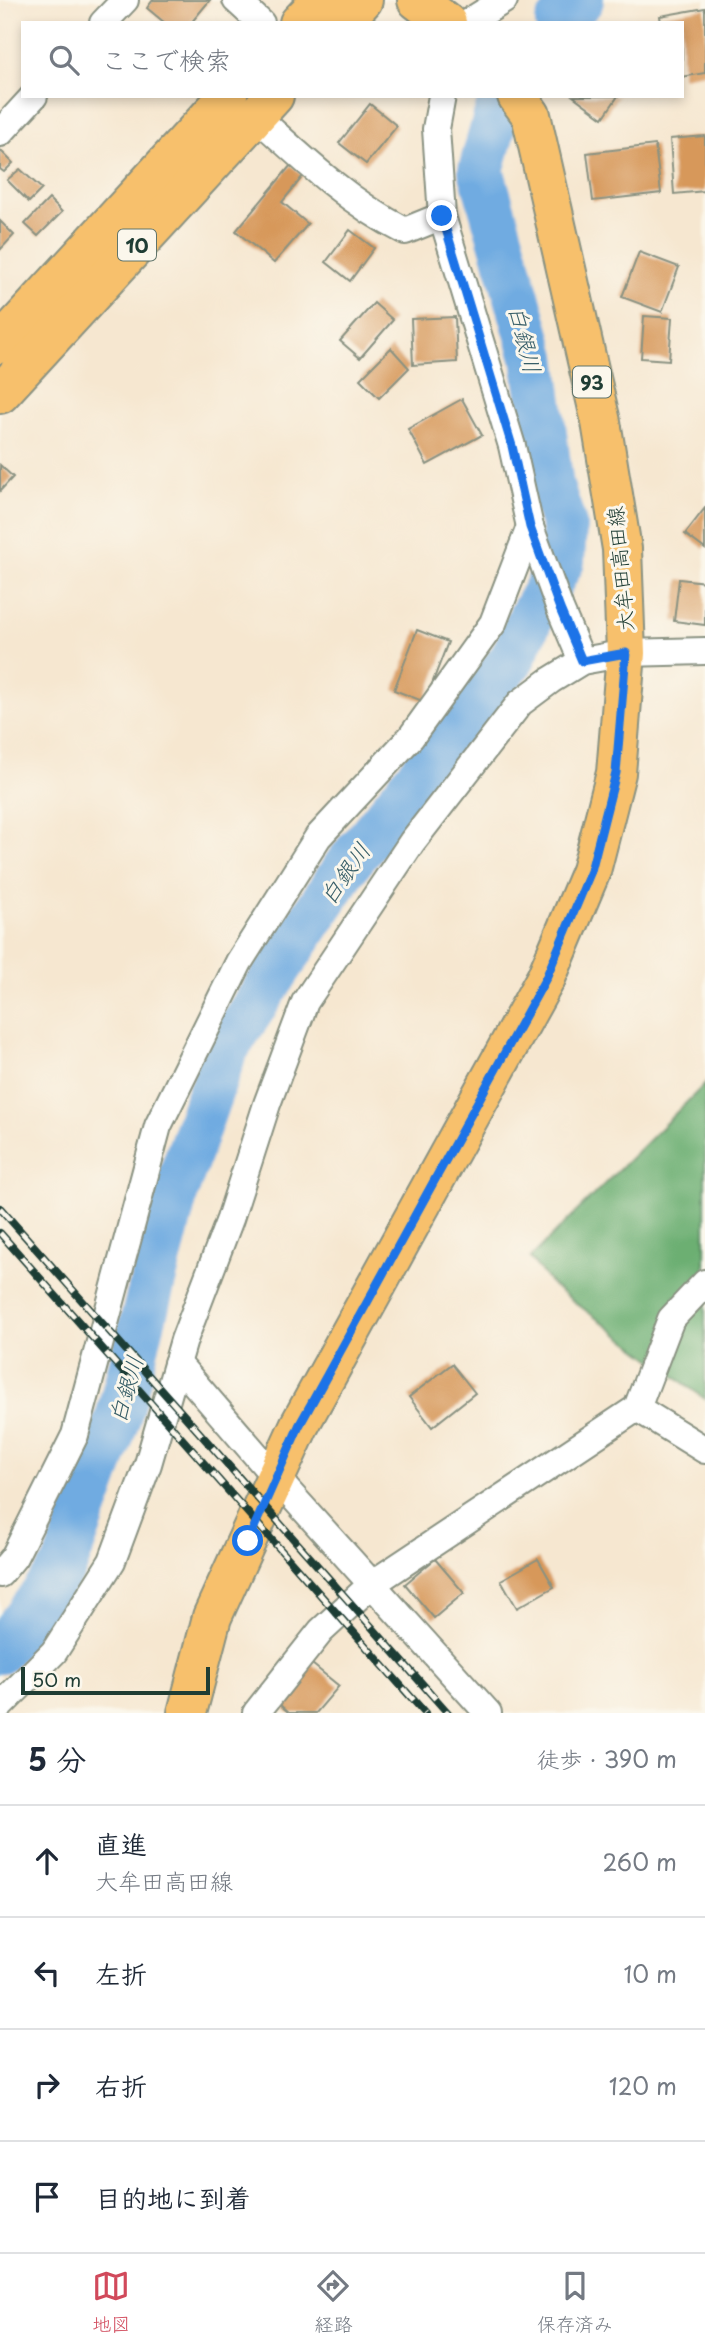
<!DOCTYPE html>
<html lang="ja">
<head>
<meta charset="utf-8">
<style>
	:root { --surface:#fff; --page:#f2f2f3; --text:#1f2937; --muted:#747a83; --line:#e0e1e3; --accent:#d1495b }
	body { margin:0; font-family:"Playpen Sans","Klee One",sans-serif; background:var(--page); color:var(--text) }
	.scale { position:absolute; left:21px; bottom:18px; width:189px; box-sizing:border-box; padding-left:7px; border:4px solid #1f3d34; border-top:0; font-size:19px; line-height:24px; white-space:nowrap; color:#1f3d34; -webkit-text-stroke:5px #fbf7ec; paint-order:stroke }
	.stop { position:absolute; width:21px; height:21px; margin:-16px; border:5px solid #1a73e8; border-radius:50%; background:#fff }
	.stop.end { background:#1a73e8; border-color:#fff; box-shadow:0 2px 7px #0008 }
	.list { margin:0; padding:0; list-style:none }
	h2 { display:flex; justify-content:space-between; align-items:center; height:91px; margin:0; padding:0 28px; font-size:30px }
	h2 small { font-size:23px; font-weight:400; color:var(--muted) }
	.list li { display:grid; grid-template-columns:46px 1fr auto; gap:21px; align-items:center; box-sizing:border-box; height:112px; padding:0 28px; border-top:2px solid var(--line) }
	.list b { display:block; font-size:26px; white-space:nowrap }
	.list p { margin:0; font-size:23px; white-space:nowrap; color:var(--muted) }
	.list em { font-size:23px; font-style:normal; color:var(--muted) }
	.icon { flex:none; width:38px; height:38px; fill:none; stroke:currentColor; stroke-width:2; stroke-linecap:round; stroke-linejoin:round }
	.map { position:relative; flex:none; width:705px; height:1713px; overflow:hidden }
	.search { position:absolute; background:var(--surface); box-shadow:0 4px 10px #0003; left:21px; right:21px; top:21px; height:77px; display:flex; align-items:center; gap:18px; box-sizing:border-box; padding:0 24px; border-radius:0px; color:var(--muted); font-size:26px }
	.sheet { height:539px; background:var(--surface) }
	nav { display:flex; justify-content:space-around; align-items:center; box-sizing:border-box; height:98px; border-top:2px solid var(--line); background:var(--surface); font-size:19px; color:var(--muted) }
	nav a { display:grid; justify-items:center; gap:4px }
	nav .on { color:var(--accent) }
	.map>svg:first-child { display:block }
	.forest { fill:#6caf72; stroke:#467653; stroke-width:2 }
	.lines { fill:none; stroke-linecap:round; stroke-linejoin:round }
	.river { stroke:#70abe1; stroke-width:46 }
	.building { fill:#d7985a }
	.minor-casing { stroke:#8a9282; stroke-width:30 }
	.primary-casing { stroke:#8a9282; stroke-width:42 }
	.minor { stroke:#fff; stroke-width:26 }
	.primary { stroke:#f7c06c; stroke-width:38 }
	.rail-casing { stroke:#1f3d34; stroke-width:8 }
	.rail { stroke:#fbf7ec; stroke-width:5; stroke-dasharray:16; stroke-linecap:butt }
	.route { stroke:#1a73e8; stroke-width:9 }
	.labels { text-anchor:middle; dominant-baseline:central; stroke-width:6; stroke-linejoin:round; paint-order:stroke }
	.shield { fill:#fbf7ec; stroke:#61756b; stroke-width:2 }
	.shield-label { font-size:19px; font-weight:bold; fill:#1f3d34 }
	.street-label { font-size:21px; fill:#1f3d34; stroke:#fbf7ec }
	.water-label { font-size:23px; font-style:italic; fill:#375e68; stroke:#fbf7ec }
</style>
</head>
<body>
<div class="map">
<svg width="705" height="1713" viewBox="0 0 705 1713">
	<rect width="100%" height="100%" fill="#fbf7ec"/>
	<filter id="ink" filterUnits="userSpaceOnUse"><feTurbulence type="fractalNoise" baseFrequency=".0143" numOctaves="2"/><feDisplacementMap in="SourceGraphic" scale="14" xChannelSelector="R" yChannelSelector="G"/><feConvolveMatrix kernelMatrix="1 2 1 2 8 2 1 2 1" color-interpolation-filters="sRGB"/></filter>
	<filter id="wash" filterUnits="userSpaceOnUse"><feTurbulence type="fractalNoise" baseFrequency=".00686" numOctaves="4" result="noise"/><feDisplacementMap in="SourceGraphic" scale="28" xChannelSelector="R" yChannelSelector="G"/><feGaussianBlur stdDeviation="1.57" result="paint"/><feColorMatrix in="noise" values="0 0 0 0 0 0 0 0 0 0 0 0 0 0 0 0 0 1.4 0 .05"/><feComposite in="paint" operator="in"/></filter>
	<g filter="url(#wash)">
		<rect width="100%" height="100%" fill="#f6e7d0"/>
		<!-- forest -->
		<polygon class="forest" points="705,1084 705,1399 553,1286 530,1258"/>
		<g class="lines">
			<!-- river -->
			<g class="river">
				<polyline points="558,23 581,0"/>
				<polyline points="0,1651 64,1567 119,1414 177,1187 225,1050 347,865 512,659 531,617 562,561 564,525 551,487 534,357 481,170 502,96"/>
			</g>
		</g>
		<g id="blocks">
			<!-- building -->
			<g class="building">
				<polygon points="153,0 210,0 191,23 165,23 147,8"/>
				<polygon points="705,8 705,73 682,77 682,23 661,23 660,16"/>
				<polygon points="573,96 618,96 603,118"/>
				<polygon points="370,104 397,126 366,164 339,143"/>
				<polygon points="705,136 705,191 674,194 670,139"/>
				<polygon points="655,145 661,193 593,201 587,153"/>
				<polygon points="0,150 13,163 4,172 0,169"/>
				<polygon points="291,165 303,176 282,202 308,224 274,263 236,231"/>
				<polygon points="20,169 42,189 29,202 7,180"/>
				<polygon points="49,199 62,212 38,236 25,224"/>
				<polygon points="0,221 14,235 0,250"/>
				<polygon points="350,230 374,248 350,281 326,262"/>
				<polygon points="639,252 679,267 662,312 622,297"/>
				<polygon points="374,303 393,320 360,358 340,341"/>
				<polygon points="644,316 672,318 669,360 641,358"/>
				<polygon points="455,317 457,362 413,365 411,319"/>
				<polygon points="391,348 409,368 379,398 360,379"/>
				<polygon points="462,399 482,435 427,465 408,429"/>
				<polygon points="0,465 13,477 0,491"/>
				<polygon points="705,508 705,549 685,534"/>
				<polygon points="679,579 705,582 705,625 674,621"/>
				<polygon points="417,630 448,642 425,702 394,690"/>
				<polygon points="452,1364 475,1393 432,1427 409,1397"/>
				<polygon points="435,1559 464,1593 434,1618 405,1584"/>
				<polygon points="538,1559 554,1587 517,1608 501,1580"/>
				<polygon points="312,1664 339,1686 316,1713 289,1713 279,1704"/>
			</g>
		</g>
	</g>
	<g filter="url(#ink)">
		<use href="#blocks" fill-opacity="0" stroke="#8a9282" stroke-width="2"/>
		<g class="lines">
			<!-- minor casing -->
			<g class="minor-casing">
				<g id="minor">
					<polyline points="236,0 261,23"/>
					<polyline points="103,23 125,0"/>
					<polyline points="467,23 504,0"/>
					<polyline points="442,96 436,129 442,216 512,446 530,527 560,609 582,661"/>
					<path d="M256,116C303,159 348,202 405,231L442,216"/>
					<polyline points="0,133 34,96"/>
					<polyline points="177,1363 276,1478 488,1713"/>
					<polyline points="637,1408 705,1450"/>
					<polyline points="0,1574 14,1557 75,1435 158,1126 239,962 318,837 411,737 493,623 530,527"/>
					<polyline points="0,1706 54,1652 112,1561 148,1464 184,1340 230,1219 267,1104 305,1002 412,842 520,703 551,680 582,661 626,653 705,651"/>
					<polyline points="256,1713 321,1631 372,1584 637,1408 671,1319 705,1283"/>
				</g>
			</g>
			<!-- primary casing -->
			<g class="primary-casing">
				<g id="primary">
					<polyline points="417,0 447,23"/>
					<polyline points="299,23 321,0"/>
					<polyline points="342,23 363,0"/>
					<polyline points="0,344 228,96"/>
					<polyline points="0,394 274,96"/>
					<polyline points="187,1713 212,1617 299,1426 546,978 591,871 616,773 626,653 622,549 601,422 531,115 517,96"/>
				</g>
			</g>
			<!-- minor -->
			<use href="#minor" class="minor"/>
			<!-- primary -->
			<use href="#primary" class="primary"/>
			<!-- rail casing -->
			<g class="rail-casing">
				<g id="rail">
					<polyline points="0,1208 448,1713"/>
					<polyline points="0,1233 425,1713"/>
				</g>
			</g>
			<!-- rail -->
			<use href="#rail" class="rail"/>
		</g>
	</g>
	<g class="lines" filter="url(#ink)">
		<!-- route -->
		<polyline class="route" points="248,1541 299,1426 546,978 591,871 616,773 626,653 582,661 560,609 530,527 512,446 442,216"/>
	</g>
	<g class="labels">
		<!-- shield labels -->
		<g class="shield">
			<rect x="118" y="229.5" width="38" height="31" rx="5"/>
			<rect x="573" y="366.5" width="38" height="31" rx="5"/>
		</g>
		<g class="shield-label">
			<text x="137" y="245">10</text>
			<text x="592" y="382">93</text>
		</g>
		<!-- street labels -->
		<g class="street-label">
			<text transform="translate(619 569) rotate(-95)">大牟田高田線</text>
		</g>
		<!-- water labels -->
		<g class="water-label">
			<text transform="translate(526 339) rotate(76)">白銀川</text>
			<text transform="translate(344 873) rotate(-55)">白銀川</text>
			<text transform="translate(125 1389) rotate(-74)">白銀川</text>
		</g>
	</g>
</svg>
<div class="scale">50 m</div>
<div class="stop" style="left:248px;top:1541px"></div>
<div class="stop end" style="left:442px;top:216px"></div>
<div class="search"><svg class="icon" aria-label="search" viewBox="0 0 24 24"><circle cx="10" cy="10" r="6"/><path d="M15 15l6 6"/></svg>ここで検索</div>
</div>
<section class="sheet">
<h2>5 分<small>徒歩 · 390 m</small></h2>
<ul class="list">
<li><svg class="icon" aria-label="ahead" viewBox="0 0 24 24"><path d="M12 20V5M6 11l6-6 6 6"/></svg><div><b>直進</b><p>大牟田高田線</p></div><em>260 m</em></li>
<li><svg class="icon" aria-label="left" viewBox="0 0 24 24"><path d="M17 20v-9H6M10 6l-5 5 5 5"/></svg><div><b>左折</b></div><em>10 m</em></li>
<li><svg class="icon" aria-label="right" viewBox="0 0 24 24"><path d="M7 20v-9h11M14 6l5 5-5 5"/></svg><div><b>右折</b></div><em>120 m</em></li>
<li><svg class="icon" aria-label="arrive" viewBox="0 0 24 24"><path d="M6 21V4h12l-3 4 3 4H6"/></svg><div><b>目的地に到着</b></div></li>
</ul>
</section>
<nav>
<a class="on"><svg class="icon" aria-label="map" viewBox="0 0 24 24"><path d="M3 6l6-2 6 2 6-2v14l-6 2-6-2-6 2zM9 4v14M15 6v14"/></svg>地図</a>
<a><svg class="icon" aria-label="directions" viewBox="0 0 24 24"><path d="M12 3l9 9-9 9-9-9zM9 14v-3h6M13 9l2 2-2 2"/></svg>経路</a>
<a><svg class="icon" aria-label="saved" viewBox="0 0 24 24"><path d="M7 4h10v16l-5-4-5 4z"/></svg>保存済み</a>
</nav>
</body>
</html>
